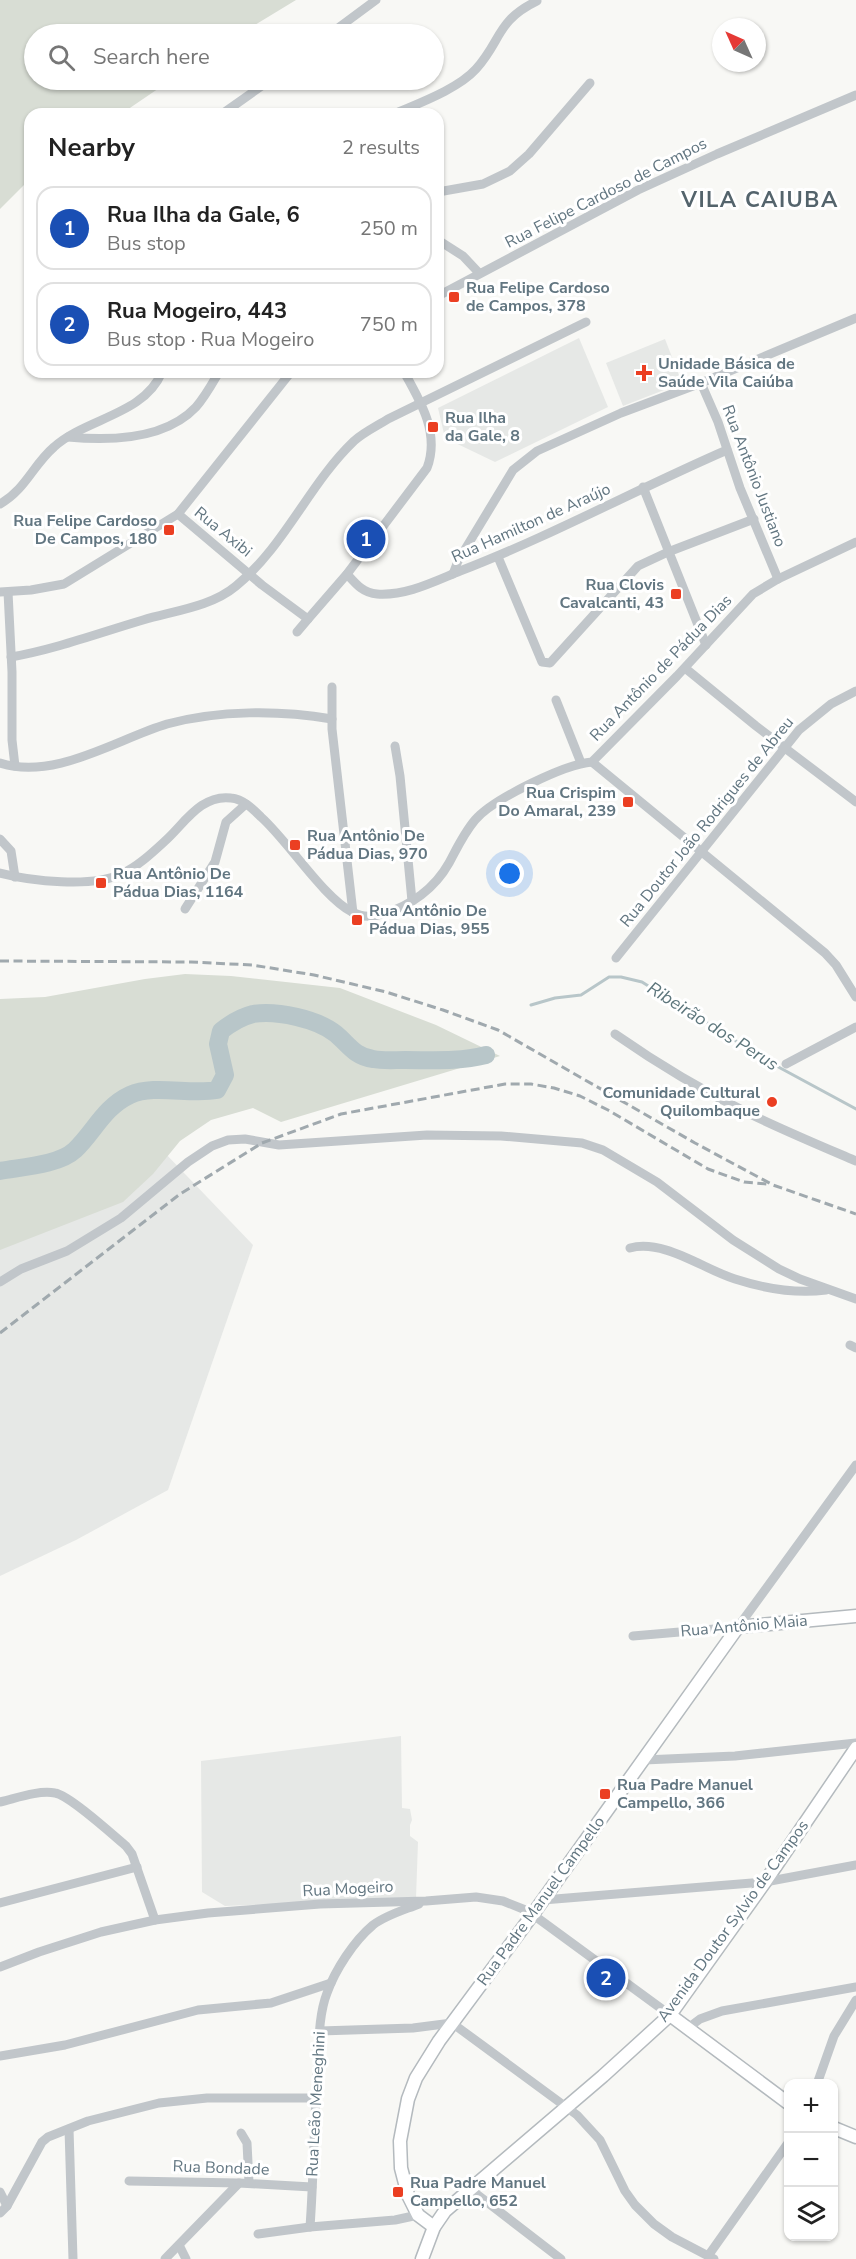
<!DOCTYPE html>
<html lang="en">
<head>
<meta charset="utf-8">
<style>
	:root { --surface:#fff; --page:#f6f6f6; --text:#222; --muted:#767676; --line:#e0e0e0; --accent:#eb3f22 }
	body { margin:0; font-family:"Nunito Sans",sans-serif; background:var(--page); color:var(--text) }
	.controls { position:absolute; right:18px; bottom:18px; display:grid; overflow:hidden; border-radius:12px; box-shadow:0 2px 4px #0004 }
	.controls button { width:54px; height:54px; display:grid; place-items:center; padding:0; border:0; border-bottom:2px solid var(--line); background:var(--surface); color:var(--text); font:30px sans-serif }
	.compass { position:absolute; left:712px; top:18px; width:54px; height:54px; border-radius:50%; background:var(--surface); box-shadow:0 2px 4px #0004; rotate:315deg }
	.you { position:absolute; left:510px; top:874px; width:21px; height:21px; margin:-15px; border:4px solid #fff; border-radius:50%; background:#1a73e8; box-shadow:0 0 0 9px #1a73e833 }
	.badge { display:grid; place-items:center; width:39px; height:39px; border-radius:50%; background:var(--accent); color:#fff; font-size:20px; font-weight:700 }
	.pin { position:absolute; translate:-50% -50%; border:3px solid #fff; box-shadow:0 2px 6px #0006 }
	.list { margin:0; padding:0; list-style:none }
	h2 { display:flex; justify-content:space-between; align-items:center; height:78px; margin:0; padding:0 24px; font-size:26px }
	h2 small { font-size:20px; font-weight:400; color:var(--muted) }
	.list li { display:grid; grid-template-columns:39px 1fr auto; gap:18px; align-items:center; box-sizing:border-box; height:84px; margin:0 12px 12px; padding:0 12px; border:2px solid var(--line); border-radius:18px }
	.list b { display:block; font-size:22px; white-space:nowrap }
	.list p { margin:0; font-size:20px; white-space:nowrap; color:var(--muted) }
	.list em { font-size:20px; font-style:normal; color:var(--muted) }
	.icon { flex:none; width:33px; height:33px; fill:none; stroke:currentColor; stroke-width:2; stroke-linecap:round; stroke-linejoin:round }
	.map { position:relative; flex:none; width:856px; height:2259px; overflow:hidden }
	.search { position:absolute; background:var(--surface); box-shadow:0 2px 4px #0004; left:24px; top:24px; width:420px; height:66px; display:flex; align-items:center; gap:15px; box-sizing:border-box; padding:0 21px; border-radius:33px; color:var(--muted); font-size:22px }
	.panel { position:absolute; background:var(--surface); box-shadow:0 2px 4px #0004; left:24px; top:108px; width:420px; height:270px; border-radius:18px }
	.map>svg:first-child { display:block }
	.built { fill:#e6e8e6 }
	.green { fill:#d8ddd4 }
	.lines { fill:none; stroke-linecap:round; stroke-linejoin:round }
	.stream { stroke:#b8c6c9; stroke-width:3 }
	.river { stroke:#b8c6c9; stroke-width:18 }
	.major-casing { stroke:#b4babe; stroke-width:15 }
	.minor { stroke:#c1c6ca; stroke-width:9 }
	.major { stroke:#fff; stroke-width:12 }
	.rail { stroke:#a0a9ae; stroke-width:3; stroke-dasharray:9 4.5; stroke-linecap:butt }
	.poi-dot { fill:#eb3f22; stroke:#fff; stroke-width:2 }
	.labels { text-anchor:middle; dominant-baseline:central; stroke-width:6; stroke-linejoin:round; paint-order:stroke }
	.street-label { font-size:16px; fill:#627681; stroke:#fff }
	.poi-label { font-size:16px; font-weight:bold; fill:#627681; stroke:#fff; text-anchor:start }
	.water-label { font-size:18px; font-style:italic; fill:#5d767c; stroke:#fff }
	.district-label { font-size:22px; font-weight:bold; letter-spacing:1.5px; fill:#54646c; stroke:#fff }
</style>
</head>
<body>
<div class="map">
<svg width="856" height="2259" viewBox="0 0 856 2259">
	<rect width="100%" height="100%" fill="#f8f8f5"/>
	<!-- built -->
	<g class="built">
		<polygon points="579,338 608,407 495,462 445,438 438,408"/>
		<polygon points="665,339 682,383 623,406 606,363"/>
		<polygon points="140,1127 253,1245 168,1490 76,1540 0,1576 0,1235"/>
		<polygon points="401,1736 402,1808 410,1809 412,1820 410,1825 410,1836 418,1842 416,1898 225,1906 202,1892 201,1761"/>
	</g>
	<!-- green -->
	<g class="green">
		<polygon points="0,0 296,0 240,34 34,34 34,80 171,80 121,114 30,114 30,179 0,209"/>
		<polygon points="185,974 231,976 340,988 436,1025 500,1056 281,1122 253,1108 211,1120 180,1141 153,1174 123,1202 0,1250 0,999 45,997 145,979"/>
	</g>
	<g class="lines">
		<!-- stream -->
		<polyline class="stream" points="531,1005 555,998 581,995 609,977 621,977 642,982 771,1063 856,1109"/>
		<!-- river -->
		<path class="river" d="M0,1171C22,1167 59,1165 75,1150C94,1132 104,1107 130,1095C154,1084 190,1095 217,1090L225,1075L218,1044L221,1031C231,1023 241,1017 253,1014C276,1010 318,1019 336,1034C348,1044 355,1057 373,1059C383,1061 394,1060 405,1060C434,1060 458,1062 486,1055"/>
		<!-- major casing -->
		<g class="major-casing">
			<g id="major">
				<polyline points="670,2015 788,2103"/>
				<polyline points="834,2128 856,2137"/>
				<polyline points="434,2227 418,2215 408,2195 401,2168 400,2141 408,2099 416,2078 439,2041 533,1914 738,1627 856,1616"/>
				<polyline points="422,2259 434,2227 445,2211 603,2076 670,2015 765,1882 856,1748"/>
			</g>
		</g>
		<!-- minor -->
		<g class="minor">
			<polyline points="330,34 376,0"/>
			<polyline points="222,114 270,80"/>
			<path d="M394,114C419,103 458,89 476,69C502,40 496,21 537,1"/>
			<polyline points="438,192 483,184 510,171 529,154 590,83"/>
			<polyline points="438,240 463,256 479,273"/>
			<polyline points="438,296 638,190 717,154 856,95"/>
			<polyline points="701,383 718,422 740,488 778,579"/>
			<path d="M68,437C110,441 165,440 196,407C205,397 212,384 219,372"/>
			<polyline points="643,487 706,645"/>
			<path d="M0,504C26,489 33,465 54,447C86,418 144,415 162,372"/>
			<polyline points="178,514 262,585 308,619 297,632"/>
			<polyline points="498,557 542,662 550,663 638,566 668,552 754,519"/>
			<path d="M347,574C356,584 363,593 377,594C406,596 433,582 460,571C551,536 637,489 727,450"/>
			<polyline points="453,574 458,561 513,470 537,451 621,413 701,383 856,318"/>
			<polyline points="0,592 31,590 64,584 178,514 291,372"/>
			<polyline points="8,592 12,672 12,740 15,766"/>
			<path d="M308,619L347,574L427,468C440,434 421,402 404,372"/>
			<path d="M11,657C56,649 99,633 143,620C173,611 211,607 236,586C285,546 309,484 354,441C364,432 377,426 388,419L586,322"/>
			<polyline points="685,668 756,726 856,802"/>
			<polyline points="332,687 332,729 353,913"/>
			<polyline points="556,700 581,763"/>
			<polyline points="395,746 400,776 412,901"/>
			<polyline points="592,762 825,953 836,965 856,997"/>
			<path d="M0,763C54,781 117,739 167,724C219,710 279,710 332,719"/>
			<polyline points="0,839 11,851 15,877"/>
			<path d="M0,873C31,881 92,888 121,874C137,867 152,853 165,841C184,824 201,794 231,798C243,799 253,809 261,817C288,841 323,897 352,912C361,917 373,917 383,914C411,906 435,888 449,863C457,848 464,833 475,820C493,799 565,764 592,762L677,676L753,594L778,579L856,542"/>
			<polyline points="185,909 215,862 226,822 246,804"/>
			<polyline points="616,958 799,730 831,704 856,691"/>
			<path d="M615,1034C658,1064 703,1091 750,1114C785,1131 821,1146 856,1161"/>
			<polyline points="786,1064 856,1027"/>
			<path d="M630,1248C664,1239 703,1269 735,1279C766,1289 795,1294 826,1290"/>
			<polyline points="0,1282 21,1269 67,1251 121,1218 188,1162 212,1146 228,1140 245,1139 279,1145 427,1135 501,1136 582,1143 603,1150 657,1182 733,1240 779,1269 800,1279 856,1299"/>
			<polyline points="850,1345 856,1348"/>
			<polyline points="633,1636 738,1627 856,1465"/>
			<polyline points="644,1760 735,1756 856,1743"/>
			<path d="M0,1802C17,1798 38,1790 55,1793C69,1795 113,1835 126,1846L132,1854L155,1920"/>
			<polyline points="543,1900 765,1882 856,1865"/>
			<polyline points="0,1903 137,1867"/>
			<polyline points="0,1967 39,1952 101,1932 155,1920 208,1913 320,1904 426,1901 476,1897 503,1901 528,1911 670,2015"/>
			<polyline points="688,2028 700,2019 722,2011 856,1987"/>
			<polyline points="320,2031 413,2028 452,2023 577,2115 600,2140 625,2191 635,2205 654,2224 672,2237 714,2259"/>
			<polyline points="0,2056 65,2045 198,2010 271,2003 331,1983"/>
			<polyline points="817,2084 834,2036 856,2000"/>
			<polyline points="69,2129 73,2259"/>
			<polyline points="241,2133 247,2143 249,2183"/>
			<polyline points="129,2181 239,2183 312,2187"/>
			<polyline points="470,2189 561,2259"/>
			<polyline points="0,2192 7,2206"/>
			<polyline points="0,2213 7,2206 42,2142 48,2137 88,2121 159,2103 207,2098 315,2098"/>
			<path d="M418,2215L395,2220L310,2227C314,2172 314,2117 318,2061C319,2039 319,2014 327,1993C335,1970 354,1941 373,1925C386,1915 404,1910 419,1904"/>
			<polyline points="258,2234 310,2227"/>
			<polyline points="179,2245 186,2259"/>
			<polyline points="708,2256 788,2143"/>
			<polyline points="165,2259 239,2183"/>
		</g>
		<!-- major -->
		<use href="#major" class="major"/>
		<!-- rail -->
		<g class="rail">
			<polyline points="0,961 191,962 252,965 314,975 386,992 443,1010 498,1030 695,1143 773,1185 856,1214"/>
			<polyline points="0,1333 180,1194 262,1143 341,1114 505,1084 531,1084 554,1088 580,1096 608,1110 708,1169 744,1182 767,1184"/>
		</g>
	</g>
	<!-- markers -->
	<g class="poi-dot">
		<rect x="448" y="291" width="12" height="12" rx="3"/>
		<path d="M641 364h6v6h6v6h-6v6h-6v-6h-6v-6h6z"/>
		<rect x="427" y="421" width="12" height="12" rx="3"/>
		<rect x="163" y="524" width="12" height="12" rx="3"/>
		<rect x="670" y="588" width="12" height="12" rx="3"/>
		<rect x="622" y="796" width="12" height="12" rx="3"/>
		<rect x="289" y="839" width="12" height="12" rx="3"/>
		<rect x="95" y="877" width="12" height="12" rx="3"/>
		<rect x="351" y="914" width="12" height="12" rx="3"/>
		<circle cx="772" cy="1102" r="6"/>
		<rect x="599" y="1788" width="12" height="12" rx="3"/>
		<rect x="392" y="2186" width="12" height="12" rx="3"/>
	</g>
	<g class="labels">
		<!-- street labels -->
		<g class="street-label">
			<text transform="translate(606 193) rotate(-27)">Rua Felipe Cardoso de Campos</text>
			<text transform="translate(754 476) rotate(69)">Rua Antônio Justiano</text>
			<text transform="translate(531 523) rotate(-24)">Rua Hamilton de Araújo</text>
			<text transform="translate(223 532) rotate(39)">Rua Axibi</text>
			<text transform="translate(661 668) rotate(-46)">Rua Antônio de Pádua Dias</text>
			<text transform="translate(707 822) rotate(-51)">Rua Doutor João Rodrigues de Abreu</text>
			<text transform="translate(744 1626) rotate(-5)">Rua Antônio Maia</text>
			<text transform="translate(348 1889) rotate(-3)">Rua Mogeiro</text>
			<text transform="translate(541 1901) rotate(-54)">Rua Padre Manuel Campello</text>
			<text transform="translate(733 1921) rotate(-54)">Avenida Doutor Sylvio de Campos</text>
			<text transform="translate(316 2104) rotate(-87)">Rua Leão Meneghini</text>
			<text transform="translate(221 2168) rotate(2)">Rua Bondade</text>
		</g>
		<!-- poi labels -->
		<g class="poi-label">
			<text x="466" y="288">Rua Felipe Cardoso<tspan x="466" dy="18">de Campos, 378</tspan></text>
			<text x="658" y="364">Unidade Básica de<tspan x="658" dy="18">Saúde Vila Caiúba</tspan></text>
			<text x="445" y="418">Rua Ilha<tspan x="445" dy="18">da Gale, 8</tspan></text>
			<text x="157" y="521" text-anchor="end">Rua Felipe Cardoso<tspan x="157" dy="18">De Campos, 180</tspan></text>
			<text x="664" y="585" text-anchor="end">Rua Clovis<tspan x="664" dy="18">Cavalcanti, 43</tspan></text>
			<text x="616" y="793" text-anchor="end">Rua Crispim<tspan x="616" dy="18">Do Amaral, 239</tspan></text>
			<text x="307" y="836">Rua Antônio De<tspan x="307" dy="18">Pádua Dias, 970</tspan></text>
			<text x="113" y="874">Rua Antônio De<tspan x="113" dy="18">Pádua Dias, 1164</tspan></text>
			<text x="369" y="911">Rua Antônio De<tspan x="369" dy="18">Pádua Dias, 955</tspan></text>
			<text x="760" y="1093" text-anchor="end">Comunidade Cultural<tspan x="760" dy="18">Quilombaque</tspan></text>
			<text x="617" y="1785">Rua Padre Manuel<tspan x="617" dy="18">Campello, 366</tspan></text>
			<text x="410" y="2183">Rua Padre Manuel<tspan x="410" dy="18">Campello, 652</tspan></text>
		</g>
		<!-- water labels -->
		<g class="water-label">
			<text transform="translate(713 1026) rotate(32)">Ribeirão dos Perus</text>
		</g>
		<!-- district labels -->
		<g class="district-label">
			<text x="760" y="200">VILA CAIUBA</text>
		</g>
	</g>
</svg>
<div class="controls">
<button>+</button>
<button>−</button>
<button><svg class="icon" aria-label="layers" viewBox="0 0 24 24"><path d="M12 4l9 5-9 5-9-5zM3 14l9 5 9-5"/></svg></button>
</div>
<svg class="compass" viewBox="-18 -18 36 36"><path d="M0-13l5 13h-10z" fill="#e53935"/><path d="M0 13l5-13h-10z" fill="#767676"/></svg>
<div class="you"></div>
<div class="pin badge" style="left:366px;top:539px;background:#1a4fb4">1</div>
<div class="pin badge" style="left:606px;top:1978px;background:#1a4fb4">2</div>
<div class="search"><svg class="icon" aria-label="search" viewBox="0 0 24 24"><circle cx="10" cy="10" r="6"/><path d="M15 15l6 6"/></svg>Search here</div>
<section class="panel">
<h2>Nearby<small>2 results</small></h2>
<ul class="list">
<li><span class="badge" style="background:#1a4fb4">1</span><div><b>Rua Ilha da Gale, 6</b><p>Bus stop</p></div><em>250 m</em></li>
<li><span class="badge" style="background:#1a4fb4">2</span><div><b>Rua Mogeiro, 443</b><p>Bus stop · Rua Mogeiro</p></div><em>750 m</em></li>
</ul>
</section>
</div>
</body>
</html>
